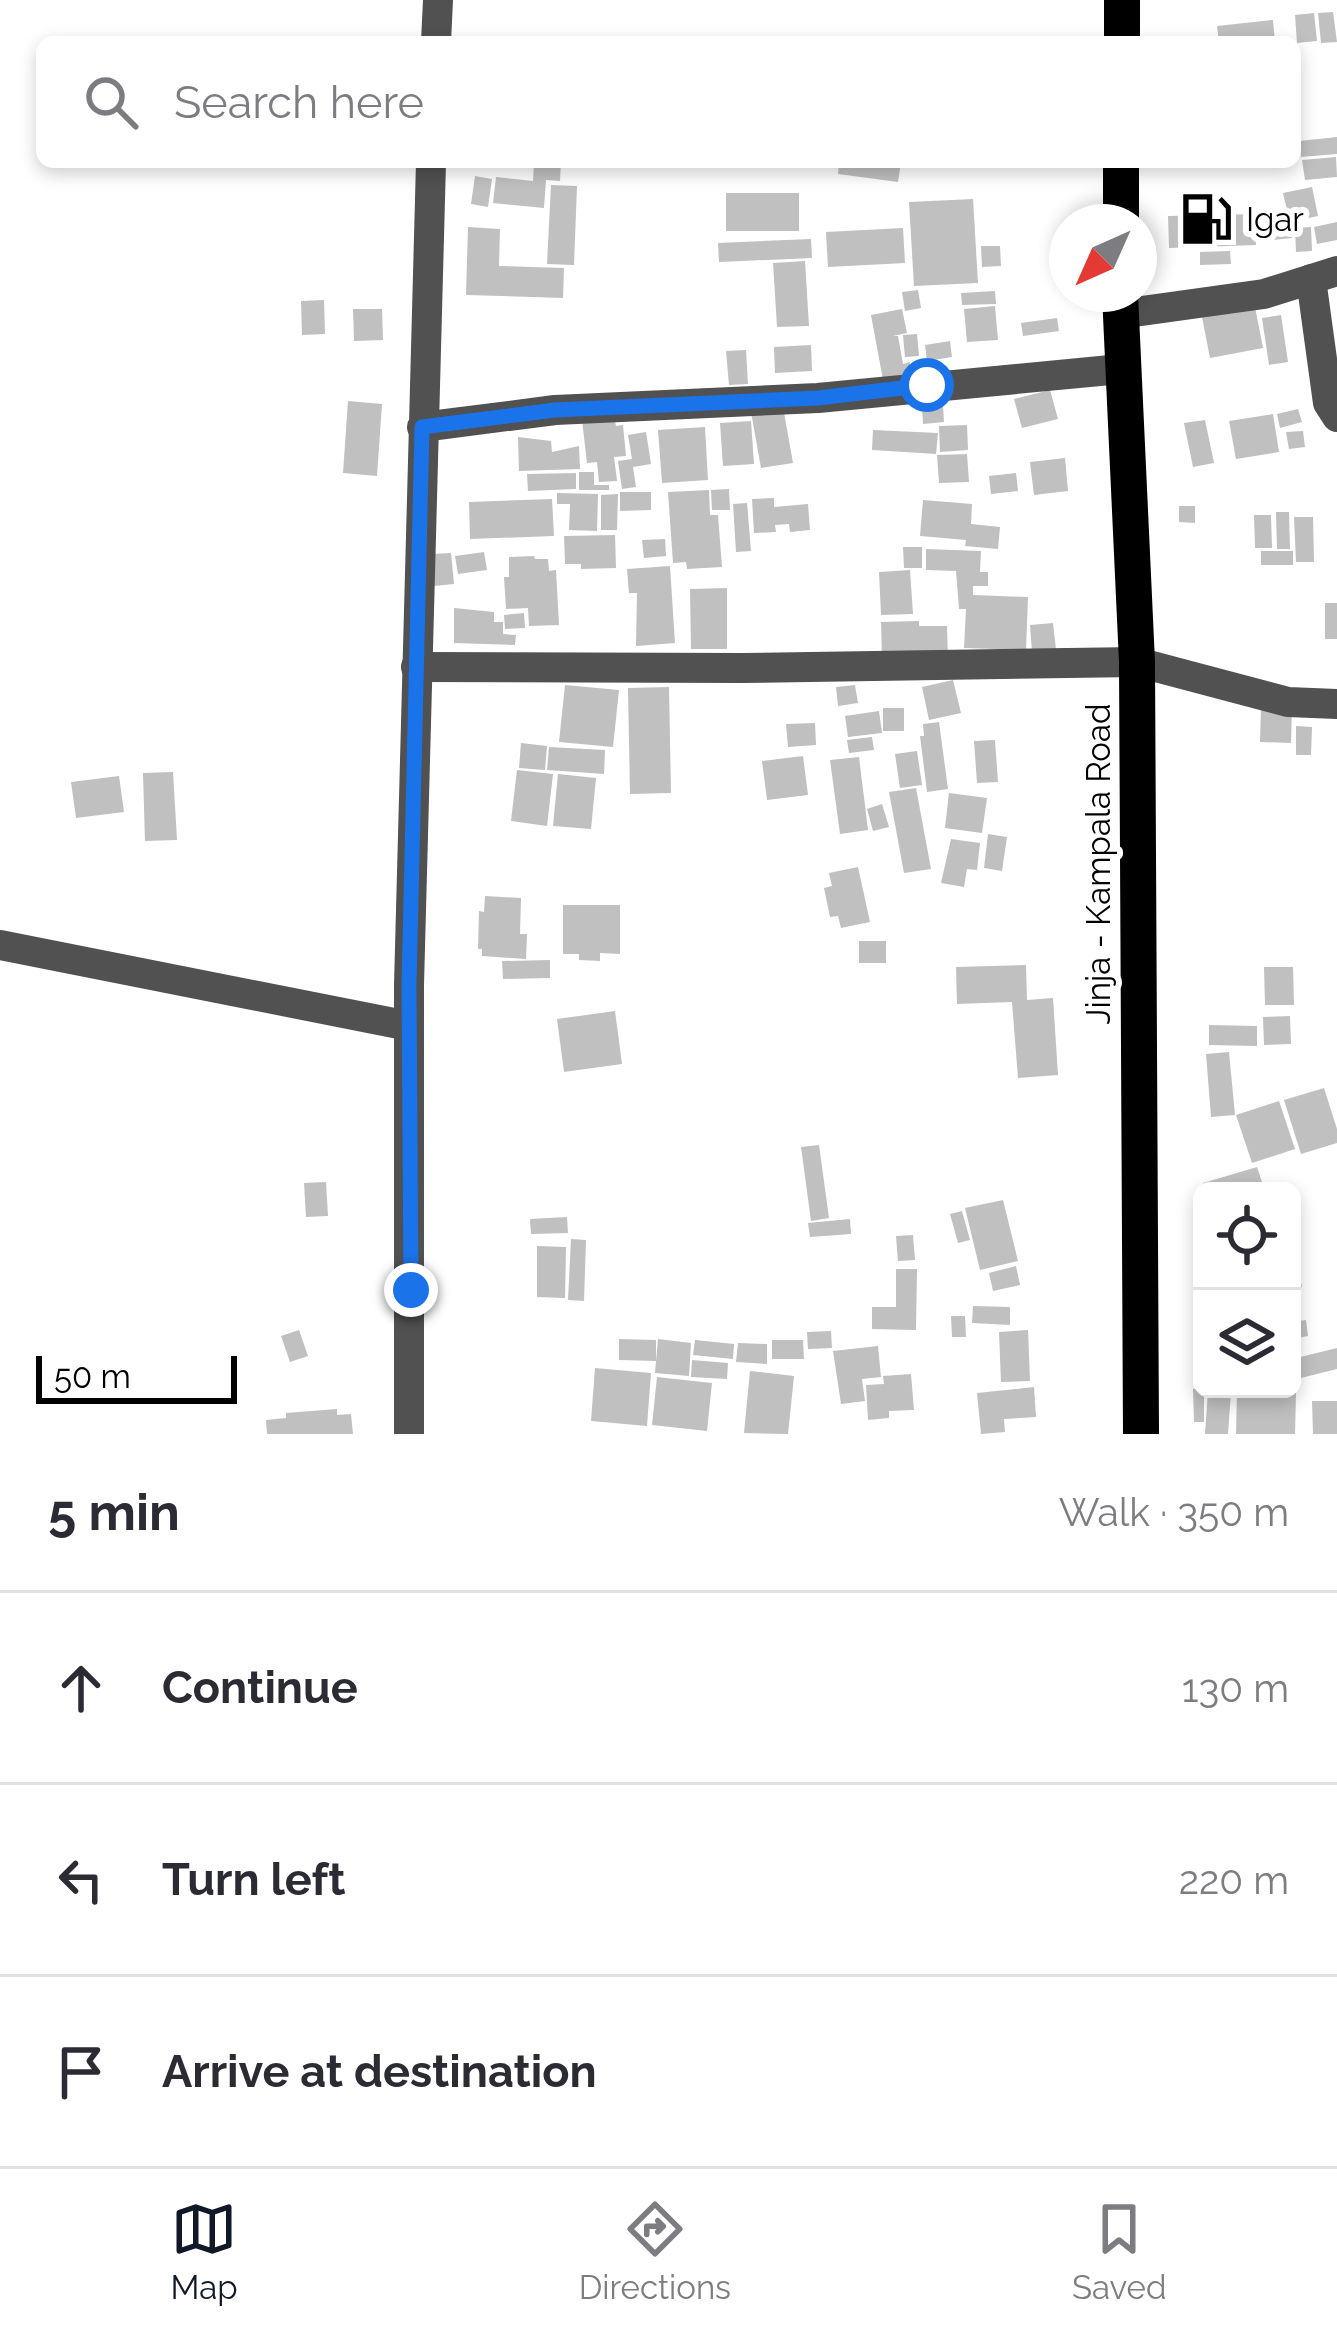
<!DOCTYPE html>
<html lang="en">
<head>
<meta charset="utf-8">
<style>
	:root { --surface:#fff; --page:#f7f7f7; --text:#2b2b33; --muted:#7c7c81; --line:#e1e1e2; --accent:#111827 }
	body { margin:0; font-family:Raleway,sans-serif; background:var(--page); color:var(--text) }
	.controls { position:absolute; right:36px; bottom:36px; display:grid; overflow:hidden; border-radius:18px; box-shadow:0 6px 18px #0003 }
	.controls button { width:108px; height:108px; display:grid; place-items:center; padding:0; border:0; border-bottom:3px solid var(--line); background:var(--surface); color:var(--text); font:60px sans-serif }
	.compass { position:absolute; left:1049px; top:204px; width:108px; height:108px; border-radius:50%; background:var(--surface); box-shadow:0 6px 18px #0003; rotate:225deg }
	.scale { position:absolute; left:36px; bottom:30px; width:201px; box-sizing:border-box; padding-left:12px; border:6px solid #000; border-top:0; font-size:33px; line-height:42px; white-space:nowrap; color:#000; -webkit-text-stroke:9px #fff; paint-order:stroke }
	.stop { position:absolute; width:36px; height:36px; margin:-27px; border:9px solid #1a73e8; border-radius:50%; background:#fff }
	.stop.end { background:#1a73e8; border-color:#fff; box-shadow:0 3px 12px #0008 }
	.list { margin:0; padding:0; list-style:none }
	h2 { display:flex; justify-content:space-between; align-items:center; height:156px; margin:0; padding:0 48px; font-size:51px }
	h2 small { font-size:39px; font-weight:400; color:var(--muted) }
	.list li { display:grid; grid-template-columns:78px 1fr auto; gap:36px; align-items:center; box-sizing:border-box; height:192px; padding:0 48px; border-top:3px solid var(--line) }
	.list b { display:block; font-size:45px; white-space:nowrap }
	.list em { font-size:39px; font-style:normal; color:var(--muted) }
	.icon { flex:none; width:66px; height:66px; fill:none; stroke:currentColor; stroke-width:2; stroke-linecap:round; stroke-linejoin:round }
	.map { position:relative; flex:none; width:1337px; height:1434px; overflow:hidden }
	.search { position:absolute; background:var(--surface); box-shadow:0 6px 18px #0003; left:36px; right:36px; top:36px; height:132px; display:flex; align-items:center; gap:30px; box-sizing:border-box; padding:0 42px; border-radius:18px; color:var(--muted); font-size:45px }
	.sheet { height:732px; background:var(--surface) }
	nav { display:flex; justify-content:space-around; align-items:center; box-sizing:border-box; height:168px; border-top:3px solid var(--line); background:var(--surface); font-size:33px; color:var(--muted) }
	nav a { display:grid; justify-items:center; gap:6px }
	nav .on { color:var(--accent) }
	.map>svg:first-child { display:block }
	.building { fill:#c0c0c0 }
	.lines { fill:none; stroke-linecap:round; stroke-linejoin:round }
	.minor { stroke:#515151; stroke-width:30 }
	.highway { stroke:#000; stroke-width:36 }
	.route { stroke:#1a73e8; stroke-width:15 }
	.labels { text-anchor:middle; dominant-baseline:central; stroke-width:12; stroke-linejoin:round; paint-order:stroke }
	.poi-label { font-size:33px; fill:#000; stroke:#fff; text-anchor:start }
	.street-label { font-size:33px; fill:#000; stroke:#fff }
</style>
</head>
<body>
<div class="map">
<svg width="1337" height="1434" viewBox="0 0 1337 1434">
	<rect width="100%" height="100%" fill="#fff"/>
	<!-- building -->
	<g class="building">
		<polygon points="1333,12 1337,42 1321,43 1318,13"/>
		<polygon points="1314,13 1317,41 1297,43 1295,15"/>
		<polygon points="1273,20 1275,42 1219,42 1217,26"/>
		<polygon points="1337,137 1337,154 1301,157 1299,141"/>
		<polygon points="1336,157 1337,177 1305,180 1302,160"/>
		<polygon points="534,162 561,162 560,181 546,180 544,208 493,203 496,177 533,181"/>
		<polygon points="839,162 901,162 898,182 838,174"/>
		<polygon points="475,176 492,179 488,207 471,204"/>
		<polygon points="551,185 577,186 574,265 547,264"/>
		<polygon points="1312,187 1318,216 1290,222 1283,193"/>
		<rect x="726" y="193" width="73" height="38"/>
		<polygon points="973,199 978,283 914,286 909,202"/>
		<polygon points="1255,214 1256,245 1169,248 1168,216"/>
		<polygon points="1337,222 1337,240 1317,244 1314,227"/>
		<polygon points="1291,224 1292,238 1273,240 1272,225"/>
		<polygon points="468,227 500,229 499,266 564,268 563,298 466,295"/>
		<polygon points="1311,227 1312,251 1296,252 1295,228"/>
		<polygon points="903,228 905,263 828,267 826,232"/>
		<polygon points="811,239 812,258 719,262 718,243"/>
		<polygon points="981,246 1000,246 1001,266 982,267"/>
		<polygon points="1230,251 1231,264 1200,265 1200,252"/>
		<polygon points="805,261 809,326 777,327 773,263"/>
		<polygon points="918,290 921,308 905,311 902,292"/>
		<polygon points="995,291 996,304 962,305 961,293"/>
		<polygon points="324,300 325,334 302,335 301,301"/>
		<polygon points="995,306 998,340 967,342 964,309"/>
		<polygon points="1255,307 1263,348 1210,358 1202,317"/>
		<polygon points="353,309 382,309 383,340 354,341"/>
		<polygon points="902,309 907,333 893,336 898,336 903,364 910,362 912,375 883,380 871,315"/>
		<polygon points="1281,315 1288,362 1269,365 1262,318"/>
		<polygon points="1057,318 1059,331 1023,336 1021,323"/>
		<polygon points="917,334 919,356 905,357 903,335"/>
		<polygon points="950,341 952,357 927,361 925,345"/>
		<polygon points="811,345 812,371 775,373 774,347"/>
		<polygon points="746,350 748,384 729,385 726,351"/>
		<polygon points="1050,390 1058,419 1022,428 1014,399"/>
		<polygon points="348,401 382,404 377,476 343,473"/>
		<polygon points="943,405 944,422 923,424 922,406"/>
		<polygon points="783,407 793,463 761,468 751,412"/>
		<polygon points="1298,409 1302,422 1280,428 1277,414"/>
		<polygon points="1273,414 1279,452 1236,459 1229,421"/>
		<polygon points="582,420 615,421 616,426 623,425 626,456 614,457 617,481 599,482 597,462 587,463"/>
		<polygon points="1205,420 1214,463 1193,467 1184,423"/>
		<polygon points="751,421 754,464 723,466 720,423"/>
		<polygon points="967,425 968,450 940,452 939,426"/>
		<polygon points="705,427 708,480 662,483 658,430"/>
		<polygon points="873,430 938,433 936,454 872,450"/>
		<polygon points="1303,431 1305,447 1289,449 1286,432"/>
		<polygon points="646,432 651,464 633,467 636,487 622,489 618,461 632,459 628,435"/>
		<polygon points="518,437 551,441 552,452 579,446 580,469 519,471"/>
		<polygon points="967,454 969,482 939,483 937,455"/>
		<polygon points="1065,458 1068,491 1034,495 1030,462"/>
		<polygon points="579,472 594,472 594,485 609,485 609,490 579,490"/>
		<polygon points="576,473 576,489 528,491 527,474"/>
		<polygon points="1016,473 1018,491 991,494 989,476"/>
		<polygon points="729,489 730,510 712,510 711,490"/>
		<polygon points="709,490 710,515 718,515 722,567 687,569 686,562 673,563 668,492"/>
		<polygon points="620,492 651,492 651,510 620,511"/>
		<polygon points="557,493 598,494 597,531 569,530 570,504 557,504"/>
		<polygon points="618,494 617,530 601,530 601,495"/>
		<polygon points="774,498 774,507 808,504 810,530 790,532 789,524 775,525 776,532 754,533 752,499"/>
		<polygon points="552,499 554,536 470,539 469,502"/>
		<polygon points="923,500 972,504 971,524 1000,527 998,549 965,546 966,540 920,536"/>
		<polygon points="747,503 751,551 736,552 733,504"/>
		<polygon points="1179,506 1195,506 1195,523 1179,522"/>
		<polygon points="1276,512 1289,512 1290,549 1277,549"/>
		<polygon points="1254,515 1271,515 1272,548 1255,548"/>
		<polygon points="1294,517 1313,517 1314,562 1296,562"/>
		<polygon points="615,535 616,568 581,569 581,564 565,564 564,536"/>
		<polygon points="665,539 666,556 644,558 642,540"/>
		<polygon points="903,547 922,547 922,568 904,568"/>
		<polygon points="926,549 981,551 980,572 988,572 988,586 973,586 973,595 1028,597 1026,650 964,648 966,609 959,609 956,571 926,570"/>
		<rect x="1261" y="551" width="32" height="14"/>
		<polygon points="484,552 487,570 458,574 455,556"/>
		<polygon points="451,553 454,584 434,586 432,554"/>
		<polygon points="534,556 535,559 548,559 549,571 556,570 559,625 529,626 528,608 506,609 504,577 509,577 509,557"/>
		<polygon points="670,566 675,643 636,646 637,593 629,593 627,569"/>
		<polygon points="910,570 913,614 881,615 879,572"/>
		<polygon points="727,588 727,649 691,649 690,589"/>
		<rect x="1325" y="603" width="12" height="36"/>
		<polygon points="454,608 494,612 494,622 503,622 503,634 516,635 515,645 454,643"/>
		<polygon points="524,613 525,628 505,629 504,615"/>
		<polygon points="919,621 919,626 947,626 948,658 882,660 881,622"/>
		<polygon points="1053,623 1056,650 1032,652 1030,625"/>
		<polygon points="953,680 961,713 929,720 922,687"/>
		<polygon points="565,685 619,690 613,747 559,742"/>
		<polygon points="855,685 858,703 838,706 836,687"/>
		<polygon points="669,687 671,793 630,794 628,688"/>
		<rect x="883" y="708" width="21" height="23"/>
		<polygon points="1261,708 1292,709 1291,743 1260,742"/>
		<polygon points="879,711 882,733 848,737 845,716"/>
		<polygon points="939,722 948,789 927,792 920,736 924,736 923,724"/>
		<polygon points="815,723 816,745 788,747 786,724"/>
		<polygon points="1296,726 1312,727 1311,755 1296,755"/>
		<polygon points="872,737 874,750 849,753 847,740"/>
		<polygon points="995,740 998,782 977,783 974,741"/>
		<polygon points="521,743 547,746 545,770 519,768"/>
		<polygon points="549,747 605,750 604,774 547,770"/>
		<polygon points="917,751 922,785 900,788 895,754"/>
		<polygon points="803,756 808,795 767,800 762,761"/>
		<polygon points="859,757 868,830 840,834 830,760"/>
		<polygon points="517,770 553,774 547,826 511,821"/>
		<polygon points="173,772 177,840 145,841 143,773"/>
		<polygon points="558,774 596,778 591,829 553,826"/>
		<polygon points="119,776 124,812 76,818 71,782"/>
		<polygon points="916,788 931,869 904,873 889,792"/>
		<polygon points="949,793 987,798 982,833 945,828"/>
		<polygon points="882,804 889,827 873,831 867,809"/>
		<polygon points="988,834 1007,837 1002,871 984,868"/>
		<polygon points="951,839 980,843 977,870 967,869 964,887 941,883"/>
		<polygon points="858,867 870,922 841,928 838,916 830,917 824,888 832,886 829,873"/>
		<polygon points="485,896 521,898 520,934 527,934 526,959 482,956 482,949 478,949 479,911 484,912"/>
		<polygon points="563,905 620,905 620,954 600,953 600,961 579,960 579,954 563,954"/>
		<rect x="859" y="941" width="27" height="22"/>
		<polygon points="550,960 550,978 503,979 502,961"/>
		<polygon points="1026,965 1027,1000 1053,998 1058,1075 1018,1078 1012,1002 957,1004 956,967"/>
		<polygon points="1264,967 1293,967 1294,1005 1265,1005"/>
		<polygon points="615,1011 622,1064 564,1072 557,1019"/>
		<polygon points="1290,1016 1291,1044 1264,1045 1263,1017"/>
		<polygon points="1209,1025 1257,1026 1257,1046 1209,1045"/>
		<polygon points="1229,1052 1235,1115 1211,1117 1206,1054"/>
		<polygon points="1324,1088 1337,1129 1337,1143 1301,1154 1284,1100"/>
		<polygon points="1279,1101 1295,1149 1252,1163 1236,1115"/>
		<polygon points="819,1145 829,1218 811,1221 801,1147"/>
		<polygon points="1257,1167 1265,1191 1206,1191 1203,1183"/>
		<polygon points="326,1182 328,1216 306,1217 304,1183"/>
		<polygon points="1003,1200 1018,1261 980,1270 965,1208"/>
		<polygon points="962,1211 970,1240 958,1243 950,1214"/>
		<polygon points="567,1217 568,1233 531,1234 530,1219"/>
		<polygon points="850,1219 851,1234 810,1237 808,1223"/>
		<polygon points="913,1235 915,1260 898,1261 896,1236"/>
		<polygon points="1292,1237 1302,1287 1292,1288"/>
		<polygon points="571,1239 586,1240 584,1301 568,1300"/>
		<polygon points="537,1246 566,1247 565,1298 537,1297"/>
		<polygon points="1016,1266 1020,1285 993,1291 989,1273"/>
		<polygon points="896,1269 917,1269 916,1330 872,1329 872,1307 896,1307"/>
		<polygon points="973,1306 1010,1307 1010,1325 972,1323"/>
		<polygon points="951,1316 965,1316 966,1337 952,1337"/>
		<polygon points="1306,1320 1308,1336 1292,1339 1292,1322"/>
		<polygon points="299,1330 308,1356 290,1362 281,1336"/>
		<polygon points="1028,1330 1030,1381 1001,1382 999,1332"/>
		<polygon points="831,1331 832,1348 808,1349 807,1332"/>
		<polygon points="619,1339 656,1340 656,1361 619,1360"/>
		<polygon points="658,1339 691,1343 689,1376 655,1373"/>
		<polygon points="695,1340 734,1344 733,1359 693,1355"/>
		<polygon points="772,1340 803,1340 804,1359 772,1359"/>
		<polygon points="738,1343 767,1344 767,1364 736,1362"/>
		<polygon points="878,1346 881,1377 862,1379 865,1401 841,1404 833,1351"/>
		<polygon points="1337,1348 1337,1369 1297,1379 1292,1359"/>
		<polygon points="692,1360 728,1363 727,1379 691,1377"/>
		<polygon points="595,1368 651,1373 647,1426 591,1421"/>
		<polygon points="750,1371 794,1376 788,1434 744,1433"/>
		<polygon points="911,1374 914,1410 889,1411 889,1418 868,1420 866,1385 884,1384 883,1376"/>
		<polygon points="657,1377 712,1383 707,1431 652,1425"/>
		<polygon points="1034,1387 1036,1417 1004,1419 1005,1432 981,1434 977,1393"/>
		<polygon points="1193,1389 1204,1389 1204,1422 1194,1422"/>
		<polygon points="1208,1390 1231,1392 1228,1434 1205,1434"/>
		<polygon points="1237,1391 1296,1393 1295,1434 1236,1434"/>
		<polygon points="1312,1401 1337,1401 1337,1434 1313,1434"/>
		<polygon points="337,1409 337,1415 351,1414 353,1434 267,1434 266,1420 286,1418 286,1413"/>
	</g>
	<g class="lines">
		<!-- minor -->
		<g class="minor">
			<polyline points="436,42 438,0"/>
			<polyline points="1311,279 1328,403 1337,417"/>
			<polyline points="1120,314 1264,294 1337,271"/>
			<polyline points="422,427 555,410 818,398 1121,369"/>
			<polyline points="416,667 741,668 1137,662 1288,702 1337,704"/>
			<polyline points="0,945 409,1026"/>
			<polyline points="409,1434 409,985 431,162"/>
		</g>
		<!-- highway -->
		<g class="highway">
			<polyline points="1122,42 1122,0"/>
			<polyline points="1121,222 1121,162"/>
			<polyline points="1120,294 1137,662 1141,1434"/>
		</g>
	</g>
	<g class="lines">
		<!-- route -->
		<polyline class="route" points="411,1290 409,985 422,427 555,410 818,398 927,385"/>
	</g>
	<!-- icons -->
	<defs>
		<g id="fuel-bare" transform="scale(4.14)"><path d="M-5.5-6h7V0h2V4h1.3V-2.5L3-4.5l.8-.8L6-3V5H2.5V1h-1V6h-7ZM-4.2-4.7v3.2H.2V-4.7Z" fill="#000" stroke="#fff" stroke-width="2.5" paint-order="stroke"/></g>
	</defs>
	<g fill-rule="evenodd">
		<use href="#fuel-bare" x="1206" y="219"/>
	</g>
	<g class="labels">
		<!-- poi labels -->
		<g class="poi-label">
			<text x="1246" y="219">Igar</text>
		</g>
		<!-- street labels -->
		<g class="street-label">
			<text transform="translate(1098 864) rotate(-90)">Jinja - Kampala Road</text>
		</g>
	</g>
</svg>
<div class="controls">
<button><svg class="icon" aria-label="locate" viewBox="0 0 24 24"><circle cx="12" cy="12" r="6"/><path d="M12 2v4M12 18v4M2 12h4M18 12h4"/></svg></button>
<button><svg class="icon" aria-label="layers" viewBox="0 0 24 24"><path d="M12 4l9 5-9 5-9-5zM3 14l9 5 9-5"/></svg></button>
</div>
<svg class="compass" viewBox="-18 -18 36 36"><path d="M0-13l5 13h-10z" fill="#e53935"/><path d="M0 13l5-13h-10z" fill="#7c7c81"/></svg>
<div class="scale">50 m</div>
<div class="stop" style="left:927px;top:385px"></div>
<div class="stop end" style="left:411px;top:1290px"></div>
<div class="search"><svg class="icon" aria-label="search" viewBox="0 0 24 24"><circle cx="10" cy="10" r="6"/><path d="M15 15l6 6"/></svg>Search here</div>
</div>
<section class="sheet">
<h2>5 min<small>Walk · 350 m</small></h2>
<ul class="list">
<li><svg class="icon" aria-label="ahead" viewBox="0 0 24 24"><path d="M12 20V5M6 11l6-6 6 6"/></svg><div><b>Continue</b></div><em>130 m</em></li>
<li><svg class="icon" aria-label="left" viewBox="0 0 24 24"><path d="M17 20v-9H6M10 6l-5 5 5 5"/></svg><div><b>Turn left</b></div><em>220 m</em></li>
<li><svg class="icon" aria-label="arrive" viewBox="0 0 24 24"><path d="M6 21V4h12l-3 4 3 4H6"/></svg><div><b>Arrive at destination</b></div></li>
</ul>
</section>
<nav>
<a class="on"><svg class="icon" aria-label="map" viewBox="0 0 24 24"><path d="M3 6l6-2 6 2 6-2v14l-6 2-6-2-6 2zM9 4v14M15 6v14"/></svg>Map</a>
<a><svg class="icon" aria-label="directions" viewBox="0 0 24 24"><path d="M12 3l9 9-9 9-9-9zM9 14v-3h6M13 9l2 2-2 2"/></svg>Directions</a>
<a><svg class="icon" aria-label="saved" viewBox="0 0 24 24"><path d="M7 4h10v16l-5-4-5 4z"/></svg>Saved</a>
</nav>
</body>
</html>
